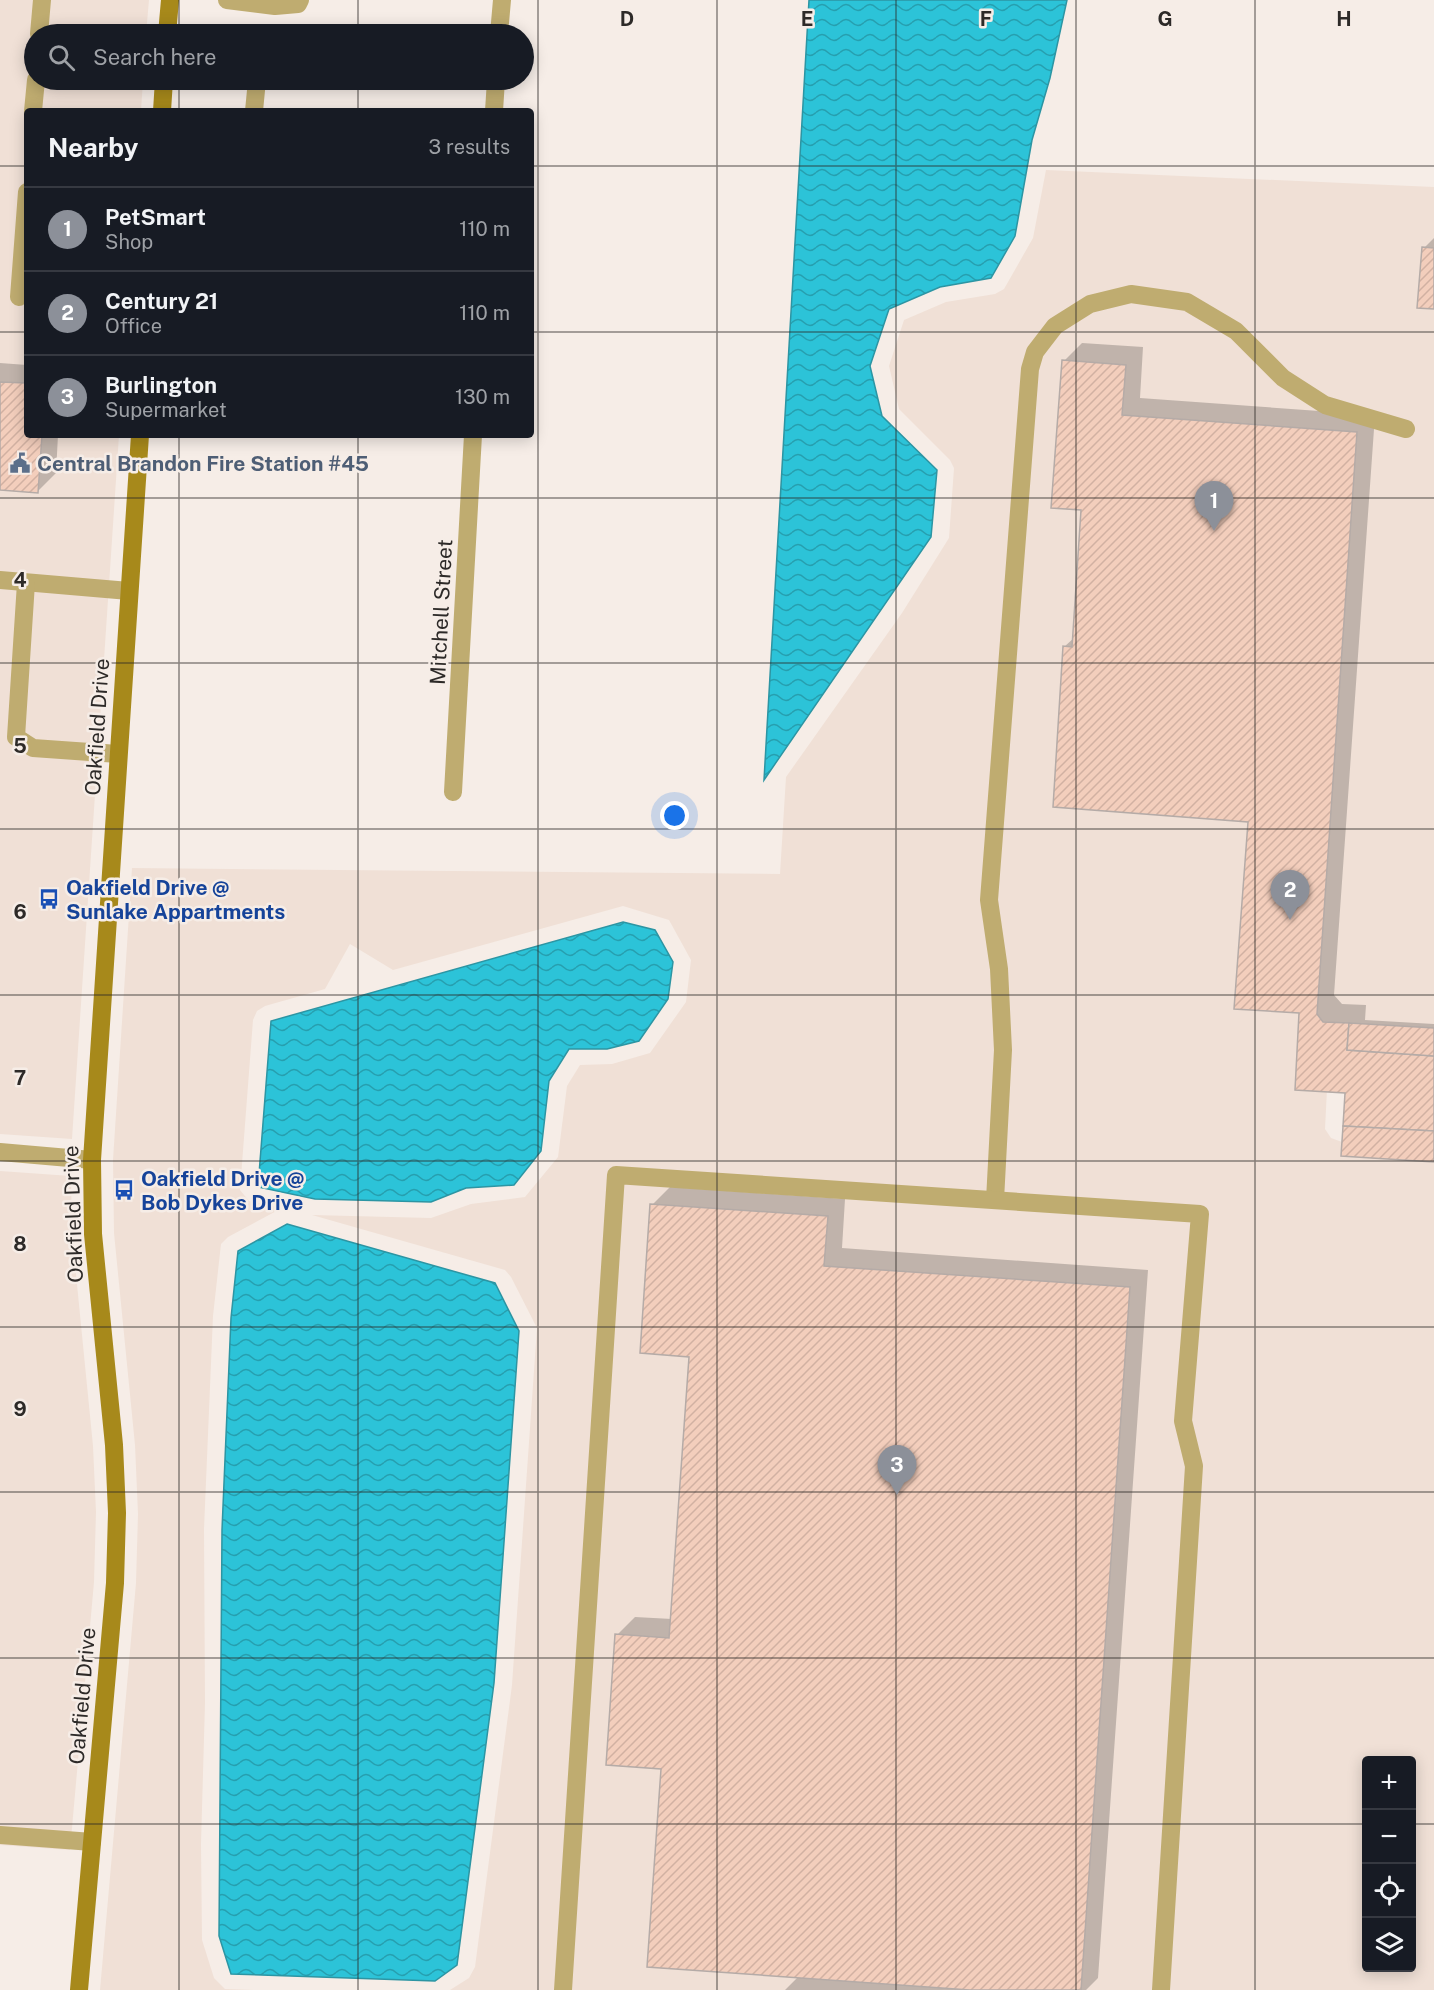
<!DOCTYPE html>
<html lang="en">
<head>
<meta charset="utf-8">
<style>
	:root { --surface:#171b24; --page:#20242c; --text:#f1f3f6; --muted:#9ea1a6; --line:#363941; --accent:#8c9099 }
	body { margin:0; font-family:"Public Sans",sans-serif; background:var(--page); color:var(--text) }
	.controls { position:absolute; right:18px; bottom:18px; display:grid; overflow:hidden; border-radius:6px; box-shadow:0 3px 15px #0003 }
	.controls button { width:54px; height:54px; display:grid; place-items:center; padding:0; border:0; border-bottom:2px solid var(--line); background:var(--surface); color:var(--text); font:30px sans-serif }
	.you { position:absolute; left:675px; top:816px; width:21px; height:21px; margin:-15px; border:4px solid #fff; border-radius:50%; background:#1a73e8; box-shadow:0 0 0 9px #1a73e833 }
	.badge { display:grid; place-items:center; width:39px; height:39px; border-radius:50%; background:var(--accent); color:#fff; font-size:20px; font-weight:700 }
	.pin { position:absolute; translate:-50% -50px; filter:drop-shadow(0 2px 3px #0008) }
	.pin::after { content:''; position:absolute; top:32px; width:21px; height:18px; background:inherit; clip-path:polygon(0 0,100% 0,50% 100%) }
	.list { margin:0; padding:0; list-style:none }
	h2 { display:flex; justify-content:space-between; align-items:center; height:78px; margin:0; padding:0 24px; font-size:26px }
	h2 small { font-size:20px; font-weight:400; color:var(--muted) }
	.list li { display:grid; grid-template-columns:39px 1fr auto; gap:18px; align-items:center; box-sizing:border-box; height:84px; padding:0 24px; border-top:2px solid var(--line) }
	.list b { display:block; font-size:22px; white-space:nowrap }
	.list p { margin:0; font-size:20px; white-space:nowrap; color:var(--muted) }
	.list em { font-size:20px; font-style:normal; color:var(--muted) }
	.icon { flex:none; width:33px; height:33px; fill:none; stroke:currentColor; stroke-width:2; stroke-linecap:round; stroke-linejoin:round }
	.map { position:relative; flex:none; width:1434px; height:1990px; overflow:hidden }
	.search { position:absolute; background:var(--surface); box-shadow:0 3px 15px #0003; left:24px; top:24px; width:510px; height:66px; display:flex; align-items:center; gap:15px; box-sizing:border-box; padding:0 21px; border-radius:33px; color:var(--muted); font-size:22px }
	.panel { position:absolute; background:var(--surface); box-shadow:0 3px 15px #0003; left:24px; top:108px; width:510px; height:330px; border-radius:6px }
	.map>svg:first-child { display:block }
	.built { fill:#f0e0d6; fill-rule:evenodd }
	.water { fill:url(#water-waves); stroke:#2c95a3; stroke-width:1.5 }
	.shadow { fill:#0003 }
	.building { fill:url(#building-hatch); stroke:#b5aba7; stroke-width:1.5 }
	.lines { fill:none; stroke-linecap:round; stroke-linejoin:round }
	.lane { stroke:#bfac70; stroke-width:18 }
	.street { stroke:#bfac70; stroke-width:18 }
	.secondary { stroke:#a7891b; stroke-width:18 }
	.grid { fill:none; stroke:#2d2a28; stroke-width:1.5; stroke-opacity:0.55 }
	.labels { text-anchor:middle; dominant-baseline:central; stroke-width:5; stroke-linejoin:round; paint-order:stroke }
	.service-label { font-size:21px; font-weight:bold; fill:#4e5e75; stroke:#f6ede7; text-anchor:start }
	.street-label { font-size:21px; fill:#2d2a28; stroke:#f6ede7 }
	.transit-label { font-size:21px; font-weight:bold; fill:#164399; stroke:#f6ede7; text-anchor:start }
	.grid-label { font-size:20px; text-anchor:middle; font-weight:bold; fill:#2d2a28; stroke:#f6ede7; stroke-width:5; stroke-linejoin:round; paint-order:stroke }
</style>
</head>
<body>
<div class="map">
<svg width="1434" height="1990" viewBox="0 0 1434 1990">
	<defs>
		<pattern id="water-waves" width="16" height="10" patternUnits="userSpaceOnUse" patternTransform="scale(1.5)"><rect width="16" height="10" fill="#2cc3d8"/><path d="M0 5q4-4 8 0t8 0" fill="none" stroke="#269faf"/></pattern>
		<pattern id="building-hatch" width="6" height="6" patternUnits="userSpaceOnUse" patternTransform="scale(1.5)"><rect width="6" height="6" fill="#f3cebc"/><path d="M-1 1l2-2M0 6l6-6M5 7l2-2" fill="none" stroke="#d1b1a2"/></pattern>
	</defs>
	<rect width="100%" height="100%" fill="#f6ede7"/>
	<!-- built -->
	<g class="built">
		<polygon points="0,0 149,0 146,34 34,34 34,80 143,80 141,111 27,111 27,435 119,435 72,1139 0,1134"/>
		<path d="M1046,170L1434,187V1041L1329,1049L1325,1129L1331,1138L1342,1142L1434,1147V1990H450L469,1978L475,1967L512,1685L537,1328L511,1277L505,1270L312,1215L431,1218L471,1204L525,1197L558,1157L567,1086L580,1065L612,1064L650,1053L686,1002L691,960L669,920L623,906L393,970L350,944L325,989L265,1006L257,1011L253,1020L240,1190L249,1201L282,1208L228,1237L221,1244L213,1316L204,1529L205,1703L201,1844L202,1940L214,1978L225,1989L254,1990H100L136,1583L138,1514L135,1445L114,1233L113,1160L132,868L780,874L786,777L902,613L949,538L954,468L950,460L899,409L889,366L904,320L946,302L995,294L1004,289L1033,238ZM1366,1760H1412V1968H1366Z"/>
		<polygon points="0,1171 71,1176 72,1234 93,1446 96,1512 94,1582 70,1850 0,1845"/>
	</g>
	<!-- water -->
	<g class="water">
		<polygon points="809,0 1067,0 1050,78 1032,140 1015,236 991,278 940,287 889,309 870,366 882,416 937,470 931,537 764,780"/>
		<polygon points="623,922 655,930 673,962 668,999 639,1041 607,1049 569,1049 549,1081 541,1151 514,1185 466,1188 431,1202 315,1199 258,1187 271,1021"/>
		<polygon points="287,1224 495,1283 519,1331 494,1683 457,1965 435,1981 231,1974 219,1936 222,1530 231,1318 238,1251"/>
	</g>
	<!-- shadow -->
	<g class="shadow">
		<polygon points="1434,238 1434,307 1424,248"/>
		<polygon points="1082,343 1143,347 1140,398 1375,415 1334,995 1342,1004 1366,1005 1365,1020 1434,1024 1434,1161 1300,1012 1249,820 1064,647 1075,637 1083,509 1064,361"/>
		<polygon points="0,363 27,365 27,435 58,435 56,473 38,491 0,489"/>
		<polygon points="670,1187 845,1199 842,1248 1148,1270 1098,1978 1086,1990 785,1990 799,1976 663,1768 617,1635 635,1617 672,1619 691,1355 652,1205"/>
	</g>
	<!-- building -->
	<g class="building">
		<polygon points="1422,247 1434,248 1434,309 1417,308"/>
		<polygon points="1062,360 1126,365 1122,415 1357,432 1317,1014 1323,1022 1349,1023 1347,1050 1434,1056 1434,1131 1343,1126 1345,1093 1295,1090 1299,1013 1234,1009 1248,822 1053,807 1063,646 1072,647 1081,510 1051,508"/>
		<polygon points="0,382 27,383 27,435 42,435 38,493 0,490"/>
		<polygon points="1349,1023 1434,1028 1434,1056 1347,1050"/>
		<polygon points="1343,1126 1434,1131 1434,1162 1341,1156"/>
		<polygon points="650,1204 828,1216 824,1266 1130,1287 1081,1990 970,1990 647,1967 661,1769 606,1765 615,1634 669,1638 689,1357 640,1353"/>
	</g>
	<g class="lines">
		<!-- lane -->
		<g class="lane">
			<polyline points="227,0 275,6 298,4 300,0"/>
			<polyline points="39,34 42,0"/>
			<polyline points="33,111 36,80"/>
			<polyline points="254,111 257,80"/>
			<polyline points="19,297 27,192"/>
			<polyline points="0,580 129,591"/>
			<polyline points="26,583 16,737 33,748 118,754"/>
			<polyline points="995,1200 1003,1050 999,969 989,900 1030,369 1035,352 1055,326 1090,304 1131,294 1187,302 1236,331 1283,378 1325,405 1406,429"/>
			<polyline points="0,1835 92,1842"/>
			<polyline points="563,1990 616,1175 1200,1214 1183,1421 1194,1466 1161,1990"/>
		</g>
		<!-- street -->
		<g class="street">
			<polyline points="499,34 502,0"/>
			<polyline points="494,111 496,80"/>
			<polyline points="453,792 473,435"/>
			<polyline points="0,1152 92,1160"/>
		</g>
		<!-- secondary -->
		<g class="secondary">
			<polyline points="167,34 170,0"/>
			<polyline points="162,111 164,80"/>
			<polyline points="79,1990 115,1583 117,1513 114,1445 93,1234 92,1160 140,435"/>
		</g>
	</g>
	<!-- grid -->
	<path class="grid" d="M179,0V34M358,0V34M538,0V1990M717,0V1990M896,0V1990M1076,0V1990M1255,0V1990M179,80V111M358,80V111M0,166H27M531,166H1434M0,332H27M531,332H1434M179,435V1990M358,435V1990M0,498H1434M0,663H1434M0,829H1434M0,995H1434M0,1161H1434M0,1327H1434M0,1492H1434M0,1658H1434M0,1824H1366M1412,1824H1434"/>
	<!-- icons -->
	<defs>
		<g id="civic-bare" transform="scale(1.62)"><path d="M-.6-6.5H3V-4.5H.6V-3L4-1V1h2V6H-6V1h2V-1L-.6-3ZM-1.2 2.5V6h2.4V2.5Z" fill="#5c6f8a" stroke="#f6ede7" stroke-width="2.5" paint-order="stroke"/></g>
		<g id="bus-bare" transform="scale(1.62)"><path d="M-5-6H5V4H4V6H2V4H-2V6H-4V4H-5ZM-3.5-4V0h7V-4ZM-3.5 1.2v1.5H-2V1.2ZM2 1.2v1.5H3.5V1.2Z" fill="#1a4fb4" stroke="#f6ede7" stroke-width="2.5" paint-order="stroke"/></g>
	</defs>
	<g fill-rule="evenodd">
		<use href="#civic-bare" x="20" y="463"/>
		<use href="#bus-bare" x="49" y="899"/>
		<use href="#bus-bare" x="124" y="1190"/>
	</g>
	<g class="labels">
		<!-- service labels -->
		<g class="service-label">
			<text x="37" y="463">Central Brandon Fire Station #45</text>
		</g>
		<!-- street labels -->
		<g class="street-label">
			<text transform="translate(441 612) rotate(-87)">Mitchell Street</text>
			<text transform="translate(97 727) rotate(-86)">Oakfield Drive</text>
			<text transform="translate(73 1214) rotate(-92)">Oakfield Drive</text>
			<text transform="translate(82 1696) rotate(-85)">Oakfield Drive</text>
		</g>
		<!-- transit labels -->
		<g class="transit-label">
			<text x="66" y="887">Oakfield Drive @<tspan x="66" dy="24">Sunlake Appartments</tspan></text>
			<text x="141" y="1178">Oakfield Drive @<tspan x="141" dy="24">Bob Dykes Drive</tspan></text>
		</g>
	</g>
	<g class="grid-label">
		<text x="627" y="26">D</text>
		<text x="807" y="26">E</text>
		<text x="986" y="26">F</text>
		<text x="1165" y="26">G</text>
		<text x="1344" y="26">H</text>
		<text x="20" y="587">4</text>
		<text x="20" y="753">5</text>
		<text x="20" y="919">6</text>
		<text x="20" y="1085">7</text>
		<text x="20" y="1251">8</text>
		<text x="20" y="1416">9</text>
	</g>
</svg>
<div class="controls">
<button>+</button>
<button>−</button>
<button><svg class="icon" aria-label="locate" viewBox="0 0 24 24"><circle cx="12" cy="12" r="6"/><path d="M12 2v4M12 18v4M2 12h4M18 12h4"/></svg></button>
<button><svg class="icon" aria-label="layers" viewBox="0 0 24 24"><path d="M12 4l9 5-9 5-9-5zM3 14l9 5 9-5"/></svg></button>
</div>
<div class="you"></div>
<div class="pin badge" style="left:1214px;top:531px">1</div>
<div class="pin badge" style="left:1290px;top:920px">2</div>
<div class="pin badge" style="left:897px;top:1495px">3</div>
<div class="search"><svg class="icon" aria-label="search" viewBox="0 0 24 24"><circle cx="10" cy="10" r="6"/><path d="M15 15l6 6"/></svg>Search here</div>
<section class="panel">
<h2>Nearby<small>3 results</small></h2>
<ul class="list">
<li><span class="badge">1</span><div><b>PetSmart</b><p>Shop</p></div><em>110 m</em></li>
<li><span class="badge">2</span><div><b>Century 21</b><p>Office</p></div><em>110 m</em></li>
<li><span class="badge">3</span><div><b>Burlington</b><p>Supermarket</p></div><em>130 m</em></li>
</ul>
</section>
</div>
</body>
</html>
